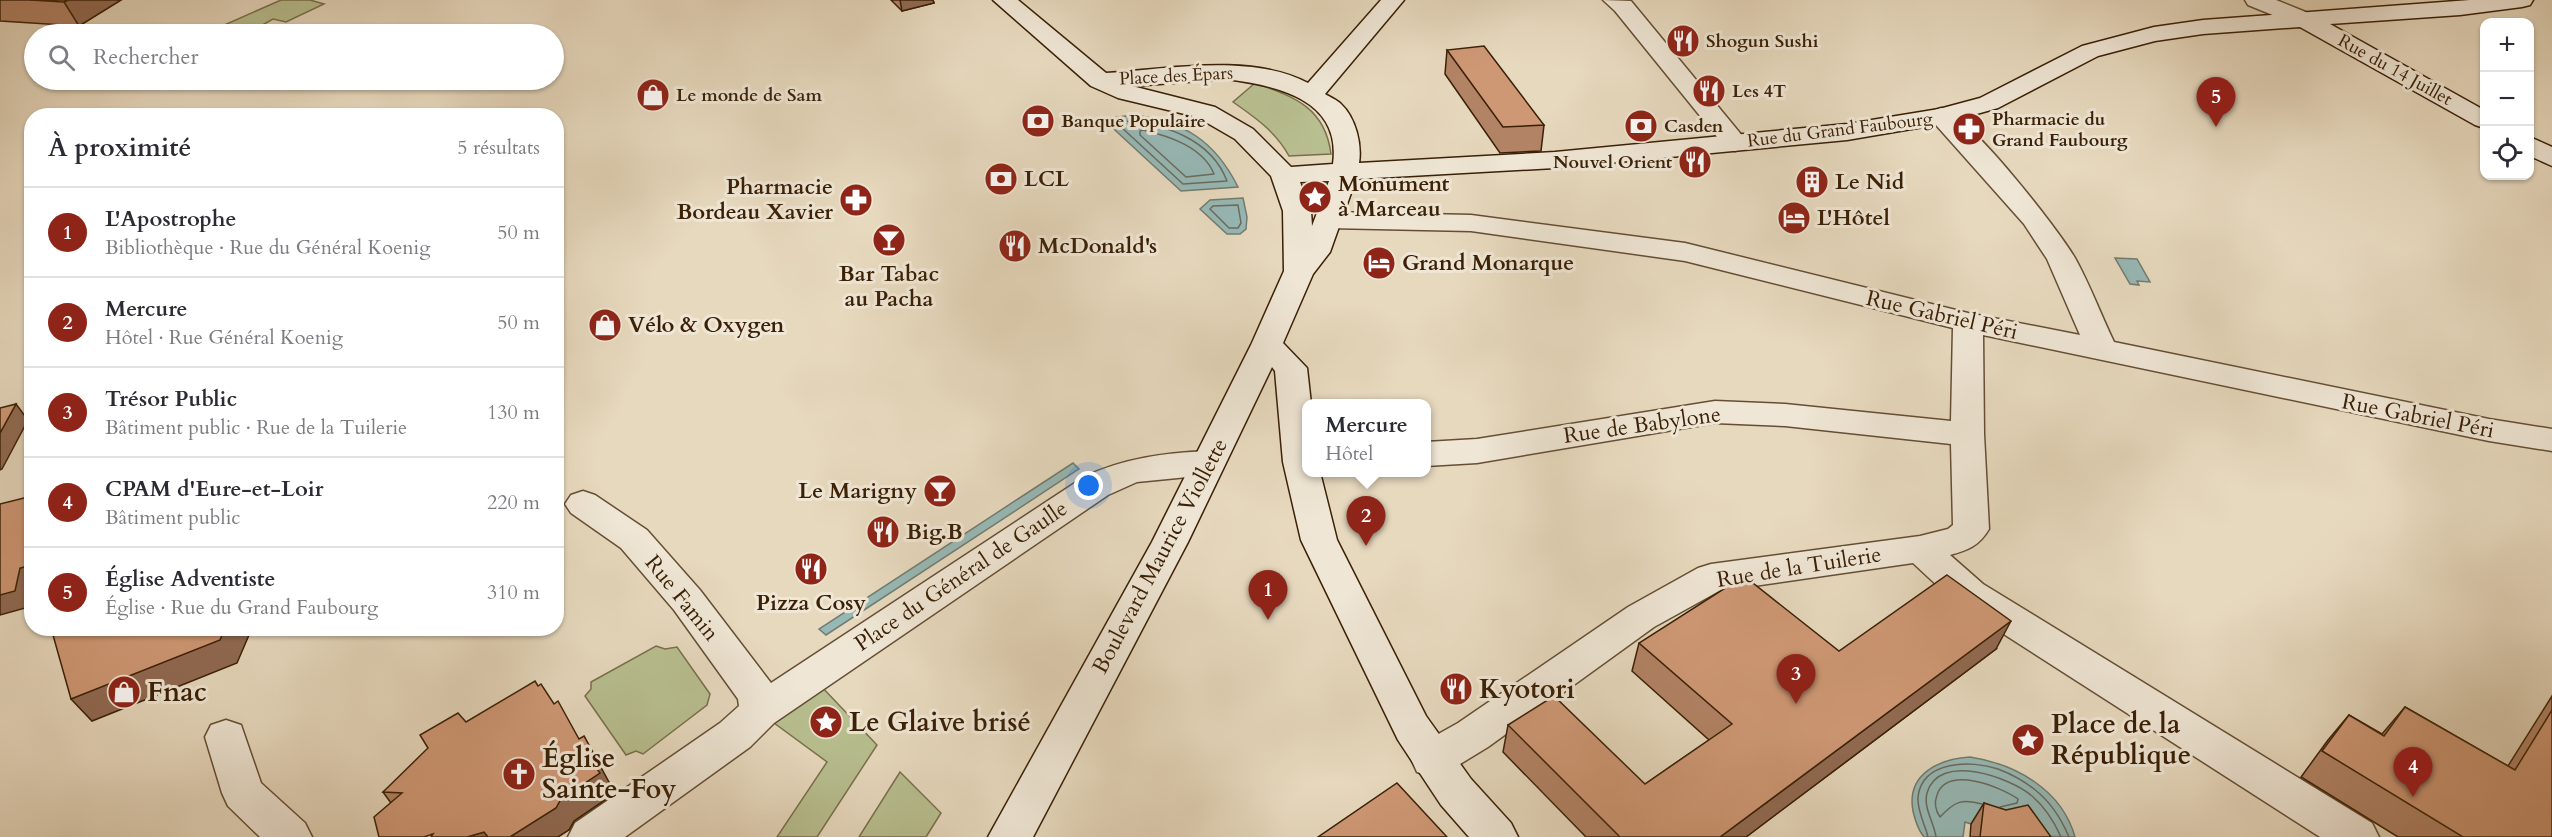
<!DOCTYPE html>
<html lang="fr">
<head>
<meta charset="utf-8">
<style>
	:root { --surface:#fff; --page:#f7f7f7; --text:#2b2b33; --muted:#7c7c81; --line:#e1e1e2; --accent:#8f2418 }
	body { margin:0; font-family:Cardo,serif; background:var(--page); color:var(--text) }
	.controls { position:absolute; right:18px; top:18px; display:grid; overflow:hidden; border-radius:12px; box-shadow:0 2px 4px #0004 }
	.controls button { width:54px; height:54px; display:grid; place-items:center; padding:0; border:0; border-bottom:2px solid var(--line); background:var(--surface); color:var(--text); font:30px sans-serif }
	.you { position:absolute; left:1089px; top:486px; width:21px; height:21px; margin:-15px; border:4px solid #fff; border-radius:50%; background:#1a73e8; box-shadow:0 0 0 9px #1a73e833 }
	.badge { display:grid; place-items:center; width:39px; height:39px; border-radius:50%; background:var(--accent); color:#fff; font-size:20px; font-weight:700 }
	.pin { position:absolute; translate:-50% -50px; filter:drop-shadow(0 2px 3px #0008) }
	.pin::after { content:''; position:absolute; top:32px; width:21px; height:18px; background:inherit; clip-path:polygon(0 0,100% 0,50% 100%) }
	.popup { position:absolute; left:1302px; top:399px; width:129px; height:78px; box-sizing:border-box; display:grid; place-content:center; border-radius:12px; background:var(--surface); filter:drop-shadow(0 2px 4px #0005); font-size:20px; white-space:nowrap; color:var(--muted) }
	.popup b { font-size:22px; color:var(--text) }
	.popup::after { content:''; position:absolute; left:50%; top:100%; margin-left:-12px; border:12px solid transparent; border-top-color:var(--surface) }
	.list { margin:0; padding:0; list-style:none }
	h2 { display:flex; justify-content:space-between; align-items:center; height:78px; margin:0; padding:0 24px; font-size:26px }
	h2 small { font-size:20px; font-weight:400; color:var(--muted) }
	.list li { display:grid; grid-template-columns:39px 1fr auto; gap:18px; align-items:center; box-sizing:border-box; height:90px; padding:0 24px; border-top:2px solid var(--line) }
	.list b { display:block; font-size:22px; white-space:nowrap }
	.list p { margin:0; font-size:20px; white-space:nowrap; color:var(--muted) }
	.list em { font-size:20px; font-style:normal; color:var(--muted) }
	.icon { flex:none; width:33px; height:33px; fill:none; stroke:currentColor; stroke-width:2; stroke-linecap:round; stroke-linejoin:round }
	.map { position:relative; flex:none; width:2552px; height:837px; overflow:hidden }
	.search { position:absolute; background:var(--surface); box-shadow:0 2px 4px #0004; left:24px; top:24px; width:540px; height:66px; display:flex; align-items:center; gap:15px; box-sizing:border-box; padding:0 21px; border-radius:33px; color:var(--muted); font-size:22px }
	.panel { position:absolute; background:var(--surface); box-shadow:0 2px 4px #0004; left:24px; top:108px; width:540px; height:528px; border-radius:24px }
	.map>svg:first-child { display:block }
	.green { fill:#b8bf90; stroke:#79704b; stroke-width:1.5 }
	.water { fill:#97b9b6; stroke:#727c70; stroke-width:1.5 }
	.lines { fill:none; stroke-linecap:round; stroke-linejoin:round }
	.shore { stroke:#686c5e; stroke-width:1.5 }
	.street-casing { stroke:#654e34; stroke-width:3 }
	.secondary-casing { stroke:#3a2006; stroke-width:3 }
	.street { fill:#efe6d5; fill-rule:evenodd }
	.secondary { fill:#efe6d5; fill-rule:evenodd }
	.wall { fill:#b28365; stroke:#3a2006; stroke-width:1.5 }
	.shaded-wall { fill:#916a52; stroke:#3a2006; stroke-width:1.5 }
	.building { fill:#cf9875; stroke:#3a2006; stroke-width:1.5 }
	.labels { text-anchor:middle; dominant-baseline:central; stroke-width:6; stroke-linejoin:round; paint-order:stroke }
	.far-poi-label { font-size:18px; font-weight:bold; fill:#3a2006; stroke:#efe6d5; text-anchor:start }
	.far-street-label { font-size:18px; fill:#3a2006; stroke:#efe6d5 }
	.poi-label { font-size:22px; font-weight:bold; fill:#3a2006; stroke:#efe6d5; text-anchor:start }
	.street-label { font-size:22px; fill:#3a2006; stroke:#efe6d5 }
	.near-poi-label { font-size:27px; font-weight:bold; fill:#3a2006; stroke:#efe6d5; text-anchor:start }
</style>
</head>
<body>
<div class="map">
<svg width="2552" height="837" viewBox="0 0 2552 837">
	<rect width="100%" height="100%" fill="#e7d9be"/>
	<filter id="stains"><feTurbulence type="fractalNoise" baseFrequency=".00333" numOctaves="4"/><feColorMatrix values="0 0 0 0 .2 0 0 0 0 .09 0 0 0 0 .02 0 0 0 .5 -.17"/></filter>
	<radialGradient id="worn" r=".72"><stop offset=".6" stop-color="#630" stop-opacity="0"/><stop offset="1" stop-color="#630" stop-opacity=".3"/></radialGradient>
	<!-- green -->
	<g class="green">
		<polygon points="281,0 310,0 324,4 286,22 273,19 255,29 263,32 259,34 204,34"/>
		<path d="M1255,83C1294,97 1325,107 1331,154L1289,156C1276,132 1256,118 1233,102Z"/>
		<polygon points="656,646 665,649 677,647 710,694 707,705 643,754 636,751 626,755 585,696 591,689 591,682"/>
		<polygon points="819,684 877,745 817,837 777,837 827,762 770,720"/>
		<polygon points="900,772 941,813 926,837 859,837"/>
	</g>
	<!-- water -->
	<g class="water">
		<path d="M1133,115C1184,121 1215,141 1238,187L1181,191L1103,119Z"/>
		<polygon points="1243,198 1247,217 1246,229 1240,234 1227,234 1200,209 1210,200"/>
		<polygon points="2115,258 2137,259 2150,282 2137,281 2139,285 2130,284"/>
		<polygon points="1073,463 1079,469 826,635 819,629"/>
		<path d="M1970,757C2016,764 2062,790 2075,837C2036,837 2002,835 1965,822L1963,837H1924C1918,830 1915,820 1913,811C1906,774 1939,759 1970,757Z"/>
	</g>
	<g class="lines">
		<!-- shore -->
		<g class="shore">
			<path d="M1122,121C1164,123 1211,139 1227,181L1183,184L1120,126Z"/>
			<path d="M1143,130C1169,136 1203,147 1214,174L1186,177L1140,135V131Z"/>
			<polygon points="1238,205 1241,223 1238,228 1229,228 1210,209 1213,206"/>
			<path d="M1982,804C1962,798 1954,802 1940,817C1935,810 1934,803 1937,795C1947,765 2001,787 2018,799L2017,803L2000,807"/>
			<path d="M1928,837C1925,824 1917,811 1918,797C1922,760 1972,760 1998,769C2011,774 2024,781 2034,789C2051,802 2061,818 2069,837"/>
			<path d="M1936,837C1934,822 1923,808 1927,793C1939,751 2011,778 2032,796C2046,808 2054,821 2061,837"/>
		</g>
		<!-- street casing -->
		<g class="street-casing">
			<g id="street">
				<polygon points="1603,0 1631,1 1744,138 1748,143 1744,148 1735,151 1726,148 1615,11"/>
				<polygon points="2245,0 2276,0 2313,15 2316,20 2313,25 2305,27 2297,25 2248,5"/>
				<path d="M1941,108C1970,116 2058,229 2075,258C2090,285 2101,315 2114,342L2489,419L2552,429V451L2489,441L1983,335L1984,434L1989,529C1979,546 1968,550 1950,555L1983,584L2372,823L2379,837H2320L1957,604L1913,563L1719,591L1654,627L1488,747L1447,772L1432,777L1417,772L1411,759L1417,746L1458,723L1628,607L1698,568L1711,564L1920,536L1948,529L1953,525L1951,444L1785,426L1715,423L1477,463L1426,466V442L1477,439L1715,401L1785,404L1951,421L1953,328L1685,261L1471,231L1329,228L1319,226L1315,220L1319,214L1329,212L1471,215L1685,243L1968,313L2080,335L2047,259L2024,224L1928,116L1932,111Z"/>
				<path d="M1208,451L1220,455L1225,463L1220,471L1208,475L1137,482L1108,495L774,723L750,747L625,837H568L575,823L720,723L739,706L738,699L674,610L621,548L571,513L565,504L571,495L583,491L595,495L647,530L700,590L771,683L1084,477C1124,458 1164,453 1208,451Z"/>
				<polygon points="226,720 241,725 261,783 305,823 312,837 260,837 228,806 222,793 205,737 211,725"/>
			</g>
		</g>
		<!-- secondary casing -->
		<g class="secondary-casing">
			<g id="secondary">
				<path d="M993,0H1018L1106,73C1167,69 1251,53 1308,83L1381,0H1404L1325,94C1330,97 1337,100 1341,104C1356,118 1362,145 1359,163L1555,152L1847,124L1939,109L1980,98L2082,46L2154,27L2203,20L2470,0H2533L2530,5L2522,7L2460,15L2330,24L2484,110V128L2475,125L2300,27L2203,34L2155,41L2098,56L1998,108L1941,124L1847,140L1555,168L1356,179L1330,252L1313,274L1283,343L1307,368L1311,404H1306V472H1320L1337,540L1426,716L1471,779L1511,823L1518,837H1469L1441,805L1398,740L1301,540L1283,462L1275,371L1272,367L1188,542L1033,837H988L1152,542L1251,345L1284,271L1283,211L1271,176L1235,139L1197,117L1118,98L1091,86ZM1227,79C1277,86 1342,99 1333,164L1291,167L1253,129L1215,107L1132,86ZM1329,181L1312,226L1311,211L1300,182Z"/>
				<polygon points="2530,137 2552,147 2552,166 2530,156"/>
			</g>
		</g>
		<!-- street -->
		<use href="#street" class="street"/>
		<!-- secondary -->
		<use href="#secondary" class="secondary"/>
	</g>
	<!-- wall -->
	<g class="wall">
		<polygon points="0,0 121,0 79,26 0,21"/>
		<polygon points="891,0 933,0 934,3 902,11"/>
		<polygon points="1447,50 1544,125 1541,151 1500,153 1445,74"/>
		<polygon points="1639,643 1839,651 1996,649 1746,837 1586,837 1503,752 1508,725 1645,784 1709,740 1632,671"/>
		<polygon points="2552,696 2552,837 2398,837 2301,777 2328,740 2349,715 2382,734 2405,707 2508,766"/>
		<polygon points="554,704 610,784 607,786 612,795 574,821 569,830 391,803 383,792 466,722"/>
		<polygon points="1984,803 2051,837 1970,837 1971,824"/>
	</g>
	<!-- shaded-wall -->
	<g class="shaded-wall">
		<polygon points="68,0 121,0 79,26 64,2"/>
		<polygon points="900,0 933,0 934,3 902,11"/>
		<polygon points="16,404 28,420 2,469 0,470 0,433"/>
		<polygon points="32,565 32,596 29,607 0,615 0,595 20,568"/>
		<polygon points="2011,621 1996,649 1746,837 1720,837"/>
		<polygon points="225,628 252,628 237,663 92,721 71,699"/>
		<polygon points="584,736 610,784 607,786 612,795 574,821 569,830 558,837 510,837 561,799 594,765"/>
		<polygon points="484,832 488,837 467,837"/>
	</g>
	<!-- building -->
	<g class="building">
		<polygon points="30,0 68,0 64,2"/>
		<polygon points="1484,46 1544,125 1503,127 1447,50"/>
		<polygon points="16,404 0,433 0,408"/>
		<polygon points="32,496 32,565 20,568 15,591 0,595 0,504"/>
		<polygon points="1947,575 2011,621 1720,837 1620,837 1508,725 1554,696 1645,784 1732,724 1639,643 1744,576 1839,651"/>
		<polygon points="51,628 225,628 220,640 71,699"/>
		<polygon points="535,681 538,686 541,684 554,704 558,701 579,739 584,736 598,762 594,765 600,773 561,799 556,808 510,837 488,837 484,832 467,837 431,837 433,834 424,837 379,837 374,817 402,793 383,792 428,748 420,735 458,713 466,722"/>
		<polygon points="2405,707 2515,770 2552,710 2552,837 2463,837 2322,751 2349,715 2384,736"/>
		<polygon points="1397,783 1447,837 1318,837"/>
		<polygon points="1984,803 2006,810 2028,805 2051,837 1980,837"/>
	</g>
	<!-- icons -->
	<defs>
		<g id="restaurant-disc" transform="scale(1.725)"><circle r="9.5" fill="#8f2418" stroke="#efe6d5"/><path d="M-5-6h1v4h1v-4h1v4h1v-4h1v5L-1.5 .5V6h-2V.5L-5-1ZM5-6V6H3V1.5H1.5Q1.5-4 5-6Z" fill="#fff"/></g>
		<g id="shop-disc" transform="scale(1.725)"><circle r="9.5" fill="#8f2418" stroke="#efe6d5"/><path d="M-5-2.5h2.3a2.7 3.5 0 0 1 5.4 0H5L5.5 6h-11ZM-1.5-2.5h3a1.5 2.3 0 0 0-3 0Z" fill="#fff"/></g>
		<g id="bank-disc" transform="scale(1.725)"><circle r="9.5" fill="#8f2418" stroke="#efe6d5"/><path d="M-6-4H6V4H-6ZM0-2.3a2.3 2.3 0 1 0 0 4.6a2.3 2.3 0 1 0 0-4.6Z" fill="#fff"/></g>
		<g id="pharmacy-disc" transform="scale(1.725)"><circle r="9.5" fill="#8f2418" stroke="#efe6d5"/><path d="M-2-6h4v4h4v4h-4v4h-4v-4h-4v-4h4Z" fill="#fff"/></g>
		<g id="building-disc" transform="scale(1.725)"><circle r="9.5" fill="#8f2418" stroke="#efe6d5"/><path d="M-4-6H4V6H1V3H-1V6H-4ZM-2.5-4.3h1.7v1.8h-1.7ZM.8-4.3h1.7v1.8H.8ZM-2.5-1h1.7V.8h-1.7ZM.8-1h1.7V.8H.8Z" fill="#fff"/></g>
		<g id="sight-disc" transform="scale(1.725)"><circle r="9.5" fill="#8f2418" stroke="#efe6d5"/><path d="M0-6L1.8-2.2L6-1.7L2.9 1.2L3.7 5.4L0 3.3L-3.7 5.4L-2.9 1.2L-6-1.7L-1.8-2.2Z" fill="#fff"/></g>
		<g id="hotel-disc" transform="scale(1.725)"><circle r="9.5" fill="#8f2418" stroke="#efe6d5"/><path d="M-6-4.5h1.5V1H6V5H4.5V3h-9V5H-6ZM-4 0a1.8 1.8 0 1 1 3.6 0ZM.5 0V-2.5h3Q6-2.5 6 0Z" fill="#fff"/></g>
		<g id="bar-disc" transform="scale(1.725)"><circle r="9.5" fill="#8f2418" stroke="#efe6d5"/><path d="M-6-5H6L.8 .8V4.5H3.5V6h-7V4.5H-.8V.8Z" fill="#fff"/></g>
		<g id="church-disc" transform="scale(1.725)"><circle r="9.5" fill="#8f2418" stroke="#efe6d5"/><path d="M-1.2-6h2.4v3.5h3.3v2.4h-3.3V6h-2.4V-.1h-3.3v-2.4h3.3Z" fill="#fff"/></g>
	</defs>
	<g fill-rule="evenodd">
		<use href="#restaurant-disc" x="1683" y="41"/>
		<use href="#restaurant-disc" x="1709" y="91"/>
		<use href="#shop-disc" x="653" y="95"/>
		<use href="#bank-disc" x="1038" y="121"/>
		<use href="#bank-disc" x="1641" y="126"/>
		<use href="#pharmacy-disc" x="1969" y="129"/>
		<use href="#restaurant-disc" x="1695" y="162"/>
		<use href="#bank-disc" x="1001" y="179"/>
		<use href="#building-disc" x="1812" y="182"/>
		<use href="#sight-disc" x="1315" y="197"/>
		<use href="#pharmacy-disc" x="856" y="200"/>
		<use href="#hotel-disc" x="1794" y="218"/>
		<use href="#bar-disc" x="889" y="240"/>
		<use href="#restaurant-disc" x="1015" y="246"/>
		<use href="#hotel-disc" x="1379" y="263"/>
		<use href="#shop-disc" x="605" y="325"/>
		<use href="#bar-disc" x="940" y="491"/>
		<use href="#restaurant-disc" x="883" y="532"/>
		<use href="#restaurant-disc" x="811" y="569"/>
		<use href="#restaurant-disc" x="1456" y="689"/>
		<use href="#shop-disc" x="124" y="692"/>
		<use href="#sight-disc" x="826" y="722"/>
		<use href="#sight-disc" x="2028" y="740"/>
		<use href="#church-disc" x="519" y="774"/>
	</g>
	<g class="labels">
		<!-- far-poi labels -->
		<g class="far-poi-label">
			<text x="1706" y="41">Shogun Sushi</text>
			<text x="1732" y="91">Les 4T</text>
			<text x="676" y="95">Le monde de Sam</text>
			<text x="1992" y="119">Pharmacie du<tspan x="1992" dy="21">Grand Faubourg</tspan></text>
			<text x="1061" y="121">Banque Populaire</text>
			<text x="1664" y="126">Casden</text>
			<text x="1672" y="162" text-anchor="end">Nouvel Orient</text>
		</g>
		<!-- far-street labels -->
		<g class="far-street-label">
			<text transform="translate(2395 70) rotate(29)">Rue du 14 Juillet</text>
			<text transform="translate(1176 76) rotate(-3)">Place des Épars</text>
			<text transform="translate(1840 130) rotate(-7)">Rue du Grand Faubourg</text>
		</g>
		<!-- poi labels -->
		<g class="poi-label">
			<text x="1024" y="179">LCL</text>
			<text x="1835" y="182">Le Nid</text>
			<text x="1338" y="184">Monument<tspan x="1338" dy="25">à Marceau</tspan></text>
			<text x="833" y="187" text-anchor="end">Pharmacie<tspan x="833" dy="25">Bordeau Xavier</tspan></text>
			<text x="1817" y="218">L'Hôtel</text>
			<text x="1038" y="246">McDonald's</text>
			<text x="1402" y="263">Grand Monarque</text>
			<text x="889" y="274" text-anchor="middle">Bar Tabac<tspan x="889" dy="25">au Pacha</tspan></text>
			<text x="628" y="325">Vélo &amp; Oxygen</text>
			<text x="917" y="491" text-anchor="end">Le Marigny</text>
			<text x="906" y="532">Big.B</text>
			<text x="811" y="603" text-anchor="middle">Pizza Cosy</text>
		</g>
		<!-- street labels -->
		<g class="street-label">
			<text transform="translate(1942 315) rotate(13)">Rue Gabriel Péri</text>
			<text transform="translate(2418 416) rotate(11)">Rue Gabriel Péri</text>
			<text transform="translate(1642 425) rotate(-8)">Rue de Babylone</text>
			<text transform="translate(1160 556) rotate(-62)">Boulevard Maurice Viollette</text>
			<text transform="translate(1799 567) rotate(-9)">Rue de la Tuilerie</text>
			<text transform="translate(961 576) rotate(-34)">Place du Général de Gaulle</text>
			<text transform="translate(682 598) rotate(51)">Rue Famin</text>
		</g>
		<!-- near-poi labels -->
		<g class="near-poi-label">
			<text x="1479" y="689">Kyotori</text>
			<text x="147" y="692">Fnac</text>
			<text x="849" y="722">Le Glaive brisé</text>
			<text x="2051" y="724">Place de la<tspan x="2051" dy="31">République</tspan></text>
			<text x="542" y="758">Église<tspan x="542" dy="31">Sainte-Foy</tspan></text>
		</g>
	</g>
	<rect width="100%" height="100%" filter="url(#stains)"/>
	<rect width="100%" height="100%" fill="url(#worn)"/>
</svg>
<div class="controls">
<button>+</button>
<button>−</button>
<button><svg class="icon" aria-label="locate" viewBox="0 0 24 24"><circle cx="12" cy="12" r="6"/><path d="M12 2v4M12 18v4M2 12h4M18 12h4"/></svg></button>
</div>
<div class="you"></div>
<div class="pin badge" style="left:1268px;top:620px">1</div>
<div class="pin badge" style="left:1366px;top:546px">2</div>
<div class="popup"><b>Mercure</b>Hôtel</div>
<div class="pin badge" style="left:1796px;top:704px">3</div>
<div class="pin badge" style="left:2413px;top:797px">4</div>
<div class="pin badge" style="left:2216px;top:127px">5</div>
<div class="search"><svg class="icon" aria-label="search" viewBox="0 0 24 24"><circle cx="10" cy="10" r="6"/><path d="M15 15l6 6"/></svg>Rechercher</div>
<section class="panel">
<h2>À proximité<small>5 résultats</small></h2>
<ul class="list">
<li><span class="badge">1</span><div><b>L'Apostrophe</b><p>Bibliothèque · Rue du Général Koenig</p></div><em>50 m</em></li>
<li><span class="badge">2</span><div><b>Mercure</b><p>Hôtel · Rue Général Koenig</p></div><em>50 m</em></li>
<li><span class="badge">3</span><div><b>Trésor Public</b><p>Bâtiment public · Rue de la Tuilerie</p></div><em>130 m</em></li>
<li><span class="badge">4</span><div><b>CPAM d'Eure-et-Loir</b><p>Bâtiment public</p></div><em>220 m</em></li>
<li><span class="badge">5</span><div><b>Église Adventiste</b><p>Église · Rue du Grand Faubourg</p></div><em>310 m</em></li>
</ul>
</section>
</div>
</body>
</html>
